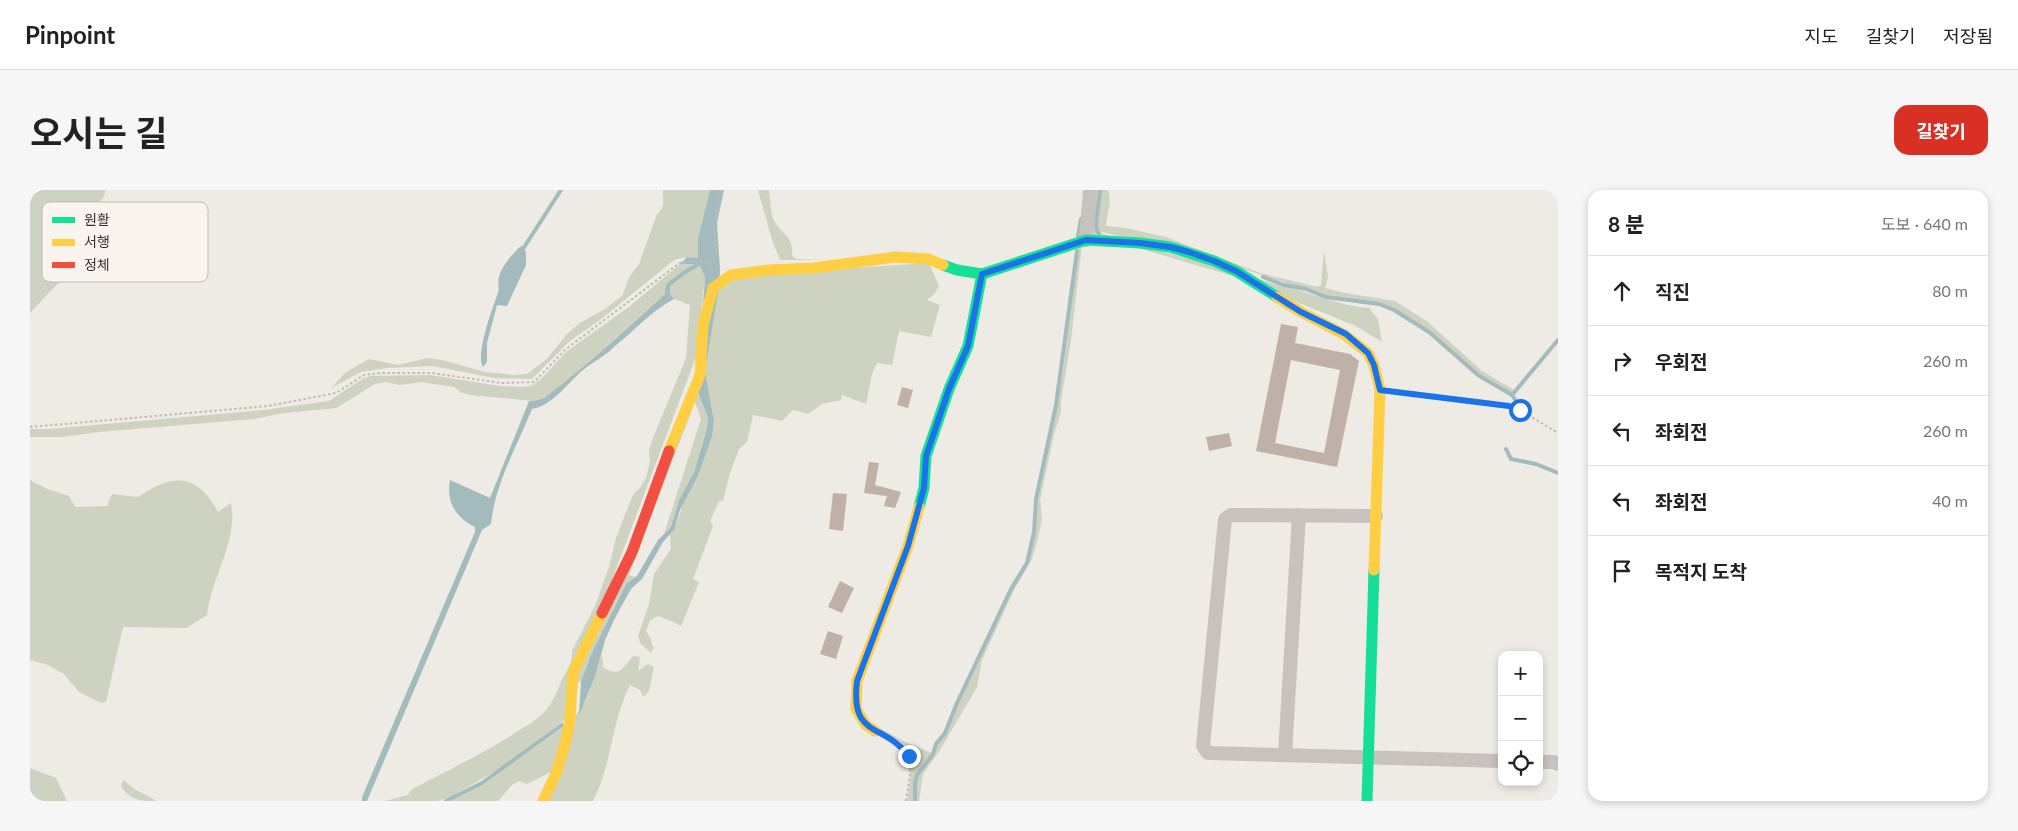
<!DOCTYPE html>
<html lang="ko">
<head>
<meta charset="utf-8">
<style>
	:root { --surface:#fff; --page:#f6f6f6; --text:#222; --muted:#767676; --line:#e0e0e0; --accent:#d93025 }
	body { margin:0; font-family:Lato,"Noto Sans KR",sans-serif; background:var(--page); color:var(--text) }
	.controls { position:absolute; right:15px; bottom:15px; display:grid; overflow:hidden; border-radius:10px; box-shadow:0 2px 8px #0003 }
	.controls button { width:45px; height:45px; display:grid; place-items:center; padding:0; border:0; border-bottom:1px solid var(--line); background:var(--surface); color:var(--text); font:25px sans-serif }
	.stop { position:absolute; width:15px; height:15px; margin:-11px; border:4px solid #1a73e8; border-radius:50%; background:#fff }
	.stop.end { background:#1a73e8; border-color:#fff; box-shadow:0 1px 5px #0008 }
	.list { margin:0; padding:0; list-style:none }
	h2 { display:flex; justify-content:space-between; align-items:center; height:65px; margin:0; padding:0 20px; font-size:21px }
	h2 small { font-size:16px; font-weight:400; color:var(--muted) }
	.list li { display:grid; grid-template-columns:32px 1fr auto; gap:15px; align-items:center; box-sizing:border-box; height:70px; padding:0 20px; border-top:1px solid var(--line) }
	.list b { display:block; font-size:19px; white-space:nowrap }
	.list em { font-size:16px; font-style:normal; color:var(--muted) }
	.icon { flex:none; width:28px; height:28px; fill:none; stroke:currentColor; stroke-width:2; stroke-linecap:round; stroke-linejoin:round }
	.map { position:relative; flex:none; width:1528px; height:611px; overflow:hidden; border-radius:15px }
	header { display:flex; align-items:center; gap:30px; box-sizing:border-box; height:70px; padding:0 25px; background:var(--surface); border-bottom:1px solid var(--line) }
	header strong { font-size:24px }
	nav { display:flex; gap:28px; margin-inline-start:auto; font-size:18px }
	.intro { display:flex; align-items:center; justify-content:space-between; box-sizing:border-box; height:120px; padding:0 30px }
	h1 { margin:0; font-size:35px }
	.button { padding:12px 22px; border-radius:15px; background:var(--accent); color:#fff; font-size:18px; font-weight:700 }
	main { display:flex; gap:30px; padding:0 30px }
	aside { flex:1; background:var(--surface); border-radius:15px; box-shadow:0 2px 8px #0003 }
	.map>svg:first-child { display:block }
	.green { fill:#ced2c0 }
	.water { fill:#a3bbbd }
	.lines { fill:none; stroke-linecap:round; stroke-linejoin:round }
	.stream { stroke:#a3bbbd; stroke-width:4 }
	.building { fill:#c0b1a8; fill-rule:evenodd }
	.path { stroke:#bfbbb6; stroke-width:2; stroke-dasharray:2.5 2.5; stroke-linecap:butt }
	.street { stroke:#c7c2bd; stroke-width:14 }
	.fast { stroke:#16e098; stroke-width:11 }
	.slow { stroke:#ffcf43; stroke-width:11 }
	.jam { stroke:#f24e42; stroke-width:11 }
	.route { stroke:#1a73e8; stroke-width:6 }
	.key { fill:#f9f5ee; stroke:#bfbab4; stroke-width:1 }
	.key-label { font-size:14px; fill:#38302c }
</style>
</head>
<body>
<header>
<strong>Pinpoint</strong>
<nav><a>지도</a><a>길찾기</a><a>저장됨</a></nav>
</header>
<div class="intro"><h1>오시는 길</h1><a class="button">길찾기</a></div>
<main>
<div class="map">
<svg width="1528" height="611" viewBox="0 0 1528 611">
	<rect width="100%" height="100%" fill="#eeeae4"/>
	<!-- green -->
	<g class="green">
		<path d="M0,0H76L73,8L66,16L83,31L52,61L54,75C49,81 44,82 38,86C23,96 12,111 0,123Z"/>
		<path d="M633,0H680L668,48V68L656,67L644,70L570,130L541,150L502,189L464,188L403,176L357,178L331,182L301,198L316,182L339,169L368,175L398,168L412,170L455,182L484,185L497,184L517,169L537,144L550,133L575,119L592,106L600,86L609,74L627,24C637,16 632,10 633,0Z"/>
		<path d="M728,0H739C741,10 740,19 743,28C750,45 764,44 762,66L766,69L793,70H750L742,50Z"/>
		<path d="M1064,0H1069L1065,37L1066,42L1255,97C1284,103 1309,116 1339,118L1348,129L1352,152L1326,136L1249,105L1227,93L1064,45L1061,35Z"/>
		<path d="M1071,0H1078C1083,15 1076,23 1076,36L1096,38L1136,47L1230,83L1288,97L1291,95L1294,61L1298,87L1295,98L1315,103L1365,111L1398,132L1452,181L1484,200L1482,203L1449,184L1399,141L1376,126L1350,113L1296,106L1223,82L1069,41L1067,34Z"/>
		<polygon points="1049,53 1052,54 1041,150 1031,211 1031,222 1024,244 1010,310 1012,329 1008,348 1002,369 984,400 952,470 947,497 910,560 893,584 889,611 886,611 886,593 889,583 904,565 907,555 916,543 928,512 982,400 998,373 1005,340 1007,309 1033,181"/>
		<polygon points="899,73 909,96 905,103 897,110 910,115 901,147 869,141 862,175 847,173 842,184 836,214 812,205 811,210 792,214 778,224 763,220 752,231 723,225 717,252 709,259 700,283 693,311 689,311 680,331 683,336 663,389 669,392 651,436 639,430 628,426 620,430 616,441 621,449 621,452 624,458 621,463 610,453 608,446 619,414 624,384 641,359 640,345 644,340 654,312 668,286 682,247 684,231 675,181 685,105 703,86"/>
		<path d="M650,74H669L675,87L666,167L569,424L536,529L474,576L419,608L407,611H355L378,605L381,600C416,581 451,565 485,543C496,536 508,530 516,520C523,511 528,500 532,489C537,480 543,472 542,461L565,416L579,377L586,348L600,312L604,303L610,298L616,288L620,271L619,260L623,248L656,168L660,115L644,109L636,98L635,104C595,139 557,176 514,208L504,211L440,205L430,202L424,197L391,192L370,195L356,192L345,194L306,218L297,219L254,223L224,229L69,242L32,247H0V239H20L234,220L299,211L334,188L341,186L400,185L470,196L495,197L503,195L512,188L536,162L600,116Z"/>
		<polygon points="667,200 677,225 678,232 664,282 649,310 641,337 634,344 671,229 665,212 599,385 606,387 596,394 584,418 551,492 543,491"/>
		<path d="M0,290L17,299L39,306L45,317L77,316L82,304L108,307C143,283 167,283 188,322L201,313C208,353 181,387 177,425L156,438L93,437L76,512L71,513L49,502L34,484L27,480L18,475L0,470Z"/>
		<path d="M571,465L573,470V477C589,488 593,478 603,466L610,467L608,481L618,474L624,477L619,501L613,507L610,500L600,495C581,532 582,575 563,611H517L543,530L556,510L565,487Z"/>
		<polygon points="537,534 527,579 497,594 489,591 482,595 468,611 421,611 454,594"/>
		<path d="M848,537L877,553L902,563C888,586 884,581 884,611H877C883,568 888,561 846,540Z"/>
		<polygon points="0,578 26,588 37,611 0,611"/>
		<path d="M93,590L106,600L127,611C110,611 101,611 91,596Z"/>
	</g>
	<!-- water -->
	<g class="water">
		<polygon points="680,0 694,0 687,33 690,80 689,96 675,181 684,231 682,247 668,286 650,320 644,340 633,352 612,389 601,399 586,426 575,450 565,487 549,525 551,492 561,465 596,394 607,386 628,350 641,337 649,310 664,282 673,252 678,232 677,225 667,200 675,87 669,74 650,74 657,67 668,68 668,48"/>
		<path d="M491,56L496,62V75L477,116L467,115L457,153V172L453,177C445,164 463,117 468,103C470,98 467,92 469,87C471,77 483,63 491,56Z"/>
		<path d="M635,97L644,109C620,122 605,140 584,157C575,166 563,172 553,180C537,193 524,215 502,219C487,256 465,294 461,334L452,340L337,611H332V607L445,342V337C425,327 416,312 420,290L460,308L499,211H504L514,208C557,176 595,140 635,104Z"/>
	</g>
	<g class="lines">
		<!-- stream -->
		<g class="stream">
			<polyline points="1069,43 1067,41 1066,34 1070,0"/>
			<polyline points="1048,46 1051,29"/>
			<polyline points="491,62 531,0"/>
			<polyline points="1233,87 1254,95 1276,99 1296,107 1349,114 1364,120 1399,142 1448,185 1482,205 1488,214"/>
			<polyline points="638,105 638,95 655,82 672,72"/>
			<polyline points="1482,205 1528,150"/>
			<polyline points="1476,259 1481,269 1506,274 1528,283"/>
			<polyline points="416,611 452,593 532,535"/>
			<polyline points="885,611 885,593 887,585 903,564 906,554 915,543 927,513 981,399 997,373 1004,342 1006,309 1026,215 1047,61"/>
		</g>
	</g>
	<!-- building -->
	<g class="building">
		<path d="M1251,134L1268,137L1265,153L1320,164L1329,171L1307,277L1226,261ZM1261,170L1310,180L1294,263L1245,253Z"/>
		<polygon points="872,197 883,200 878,218 867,215"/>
		<polygon points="1199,243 1202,256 1179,261 1176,247"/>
		<polygon points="839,272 849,273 845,295 871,302 865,318 854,316 857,306 834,303"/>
		<polygon points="803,303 817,304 813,341 799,339"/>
		<polygon points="810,391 824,398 812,423 798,417"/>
		<polygon points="798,441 813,446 806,469 790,464"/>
	</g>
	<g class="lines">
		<!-- path -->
		<g class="path">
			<polyline points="681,80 680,74 686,65 684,37 691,0"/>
			<polyline points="1366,202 1479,216 1490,220 1528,243"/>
			<polyline points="0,237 238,216 306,203 334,185 350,183 402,183 471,193 504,192 536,159 651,72 672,72 680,74"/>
			<path d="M858,548C888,565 880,581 876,611"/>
		</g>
		<!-- street -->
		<g class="street">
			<polyline points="1056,50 1060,0"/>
			<polyline points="1346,326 1201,325 1195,329 1173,556 1178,563 1472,571"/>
			<polyline points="1255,565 1269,325"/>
			<polyline points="1509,572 1524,572 1528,574"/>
		</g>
		<!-- fast -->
		<g class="fast">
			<polyline points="913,75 927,80 952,84 1056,50 1110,53 1140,57 1184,71 1206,81 1247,107"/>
			<polyline points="889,317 894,298 896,266 919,199 938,156 952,84"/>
			<polyline points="1337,611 1344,380"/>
		</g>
		<!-- slow -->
		<g class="slow">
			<polyline points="1247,107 1271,122 1315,145 1338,163 1344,175 1350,200 1344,380"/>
			<polyline points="639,261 670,185 673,135 683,98 701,85 739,80 784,78 865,67 898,69 913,75"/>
			<polyline points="845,541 836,535 826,519 827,491 878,356 889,317"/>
			<polyline points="513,611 527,581 536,551 540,529 543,482 572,423"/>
		</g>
		<!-- jam -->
		<polyline class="jam" points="572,423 602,362 639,261"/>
	</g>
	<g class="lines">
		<!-- route -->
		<path class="route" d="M879,566C853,532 820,549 827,491L878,356L894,298L896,266L919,199L938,156L952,84L1056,50L1110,53L1140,57L1159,62L1184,71L1206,81L1271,122L1316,144L1338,163L1344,175L1350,200L1479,216L1490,220"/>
	</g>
	<!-- legend -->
	<rect x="12" y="12" width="166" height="80" rx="8" class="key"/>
	<rect x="22" y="27" width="23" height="6" fill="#16e098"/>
	<rect x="22" y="49" width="23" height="7" fill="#ffcf43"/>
	<rect x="22" y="72" width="23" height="6" fill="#f24e42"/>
	<g class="key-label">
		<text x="54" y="35">원활</text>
		<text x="54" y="57">서행</text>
		<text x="54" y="80">정체</text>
	</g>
</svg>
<div class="controls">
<button>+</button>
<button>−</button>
<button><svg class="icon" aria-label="locate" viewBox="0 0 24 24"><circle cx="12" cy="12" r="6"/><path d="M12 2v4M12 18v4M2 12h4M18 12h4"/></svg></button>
</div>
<div class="stop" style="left:1490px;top:220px"></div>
<div class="stop end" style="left:879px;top:566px"></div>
</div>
<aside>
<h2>8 분<small>도보 · 640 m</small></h2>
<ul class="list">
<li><svg class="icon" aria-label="ahead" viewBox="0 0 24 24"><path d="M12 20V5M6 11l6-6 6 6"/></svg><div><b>직진</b></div><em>80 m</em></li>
<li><svg class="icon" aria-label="right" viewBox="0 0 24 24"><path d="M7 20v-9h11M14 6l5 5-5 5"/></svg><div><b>우회전</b></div><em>260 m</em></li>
<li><svg class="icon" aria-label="left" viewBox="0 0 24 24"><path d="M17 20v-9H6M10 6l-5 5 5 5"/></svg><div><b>좌회전</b></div><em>260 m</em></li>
<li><svg class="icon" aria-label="left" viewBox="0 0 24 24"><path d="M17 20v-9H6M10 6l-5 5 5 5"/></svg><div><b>좌회전</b></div><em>40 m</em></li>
<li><svg class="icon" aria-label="arrive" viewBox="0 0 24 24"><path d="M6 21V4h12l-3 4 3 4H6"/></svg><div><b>목적지 도착</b></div></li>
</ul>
</aside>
</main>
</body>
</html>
